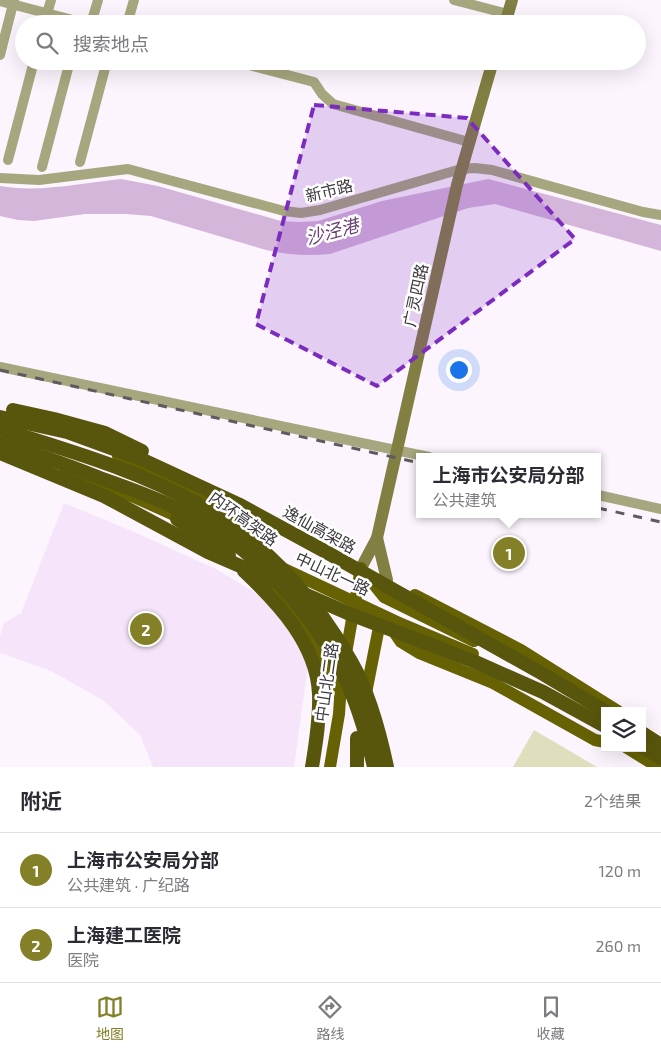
<!DOCTYPE html>
<html lang="zh">
<head>
<meta charset="utf-8">
<style>
	:root { --surface:#fff; --page:#f7f7f7; --text:#2b2b33; --muted:#7c7c81; --line:#e1e1e2; --accent:#838027 }
	body { margin:0; font-family:"Exo 2","Noto Sans SC",sans-serif; background:var(--page); color:var(--text) }
	.controls { position:absolute; right:15px; bottom:15px; display:grid; overflow:hidden; border-radius:0px; box-shadow:0 5px 20px #0002 }
	.controls button { width:45px; height:45px; display:grid; place-items:center; padding:0; border:0; border-bottom:1px solid var(--line); background:var(--surface); color:var(--text); font:25px sans-serif }
	.you { position:absolute; left:458px; top:369px; width:18px; height:18px; margin:-12px; border:4px solid #fff; border-radius:50%; background:#1a73e8; box-shadow:0 0 0 8px #1a73e833 }
	.badge { display:grid; place-items:center; width:32px; height:32px; border-radius:50%; background:var(--accent); color:#fff; font-size:16px; font-weight:700 }
	.pin { position:absolute; translate:-50% -50%; border:2px solid #fff; box-shadow:0 1px 5px #0006 }
	.popup { position:absolute; left:416px; top:453px; width:185px; height:65px; box-sizing:border-box; display:grid; place-content:center; border-radius:0px; background:var(--surface); filter:drop-shadow(0 1px 4px #0005); font-size:16px; white-space:nowrap; color:var(--muted) }
	.popup b { font-size:19px; color:var(--text) }
	.popup::after { content:''; position:absolute; left:50%; top:100%; margin-left:-10px; border:10px solid transparent; border-top-color:var(--surface) }
	.list { margin:0; padding:0; list-style:none }
	h2 { display:flex; justify-content:space-between; align-items:center; height:65px; margin:0; padding:0 20px; font-size:21px }
	h2 small { font-size:16px; font-weight:400; color:var(--muted) }
	.list li { display:grid; grid-template-columns:32px 1fr auto; gap:15px; align-items:center; box-sizing:border-box; height:75px; padding:0 20px; border-top:1px solid var(--line) }
	.list b { display:block; font-size:19px; white-space:nowrap }
	.list p { margin:0; font-size:16px; white-space:nowrap; color:var(--muted) }
	.list em { font-size:16px; font-style:normal; color:var(--muted) }
	.icon { flex:none; width:28px; height:28px; fill:none; stroke:currentColor; stroke-width:2; stroke-linecap:round; stroke-linejoin:round }
	.map { position:relative; flex:none; width:661px; height:767px; overflow:hidden }
	.search { position:absolute; background:var(--surface); box-shadow:0 5px 20px #0002; left:15px; right:15px; top:15px; height:55px; display:flex; align-items:center; gap:12px; box-sizing:border-box; padding:0 18px; border-radius:28px; color:var(--muted); font-size:19px }
	.sheet { height:215px; background:var(--surface) }
	nav { display:flex; justify-content:space-around; align-items:center; box-sizing:border-box; height:70px; border-top:1px solid var(--line); background:var(--surface); font-size:14px; color:var(--muted) }
	nav a { display:grid; justify-items:center; gap:2px }
	nav .on { color:var(--accent) }
	.map>svg:first-child { display:block }
	.built { fill:#f6e5fa }
	.green { fill:#dfdfbd }
	.water { fill:#d5b6db }
	.lines { fill:none; stroke-linecap:round; stroke-linejoin:round }
	.minor { stroke:#a7a77f; stroke-width:10 }
	.secondary { stroke:#817f42; stroke-width:12 }
	.primary { stroke:#666203; stroke-width:12 }
	.trunk { stroke:#58560c; stroke-width:14 }
	.rail { stroke:#5f5960; stroke-width:3; stroke-dasharray:9 9; stroke-linecap:butt }
	.marked { fill:#7b2cbf; fill-opacity:0.2; stroke:#7b2cbf; stroke-width:4; stroke-dasharray:10 6; stroke-linejoin:round }
	.labels { text-anchor:middle; dominant-baseline:central; stroke-width:5; stroke-linejoin:round; paint-order:stroke }
	.street-label { font-size:16px; fill:#3d383e; stroke:#fff }
	.water-label { font-size:18px; font-style:italic; fill:#694172; stroke:#fff }
</style>
</head>
<body>
<div class="map">
<svg width="661" height="767" viewBox="0 0 661 767">
	<rect width="100%" height="100%" fill="#fdf5fe"/>
	<!-- built -->
	<polygon class="built" points="64,503 139,534 216,569 251,590 276,610 295,635 308,667 294,767 153,767 140,735 103,700 51,671 0,653 0,636 4,623 21,613"/>
	<!-- green -->
	<polygon class="green" points="534,730 597,767 513,767"/>
	<!-- water -->
	<path class="water" d="M121,179L158,186L281,221L299,222L318,221L382,201L488,179L661,225V251L495,204L468,208L330,254C308,256 288,255 266,250L151,216L125,214H85L34,221L18,220L0,216V186C39,193 82,183 121,179Z"/>
	<g class="lines">
		<!-- minor -->
		<g class="minor">
			<polyline points="454,0 508,14"/>
			<polyline points="0,1 88,24"/>
			<polyline points="44,24 51,0"/>
			<polyline points="91,24 98,0"/>
			<polyline points="127,24 134,0"/>
			<polyline points="0,55 14,0"/>
			<polyline points="234,61 314,82 322,94 333,104 469,142"/>
			<polyline points="8,160 34,61"/>
			<polyline points="80,162 107,61"/>
			<polyline points="42,167 70,61"/>
			<polyline points="0,178 39,180 128,169 284,211 301,213 320,210 461,169 475,168 492,170 643,212 661,215"/>
			<polyline points="0,367 429,457"/>
			<polyline points="598,495 661,509"/>
		</g>
		<!-- secondary -->
		<g class="secondary">
			<polyline points="505,24 512,0"/>
			<polyline points="377,538 387,580"/>
			<polyline points="361,568 377,538 457,185 493,61"/>
		</g>
		<!-- primary -->
		<g class="primary">
			<polyline points="118,456 210,502 244,522 274,523"/>
			<polyline points="65,473 134,497 183,519"/>
			<polyline points="282,568 397,622 473,654"/>
			<polyline points="367,576 384,597 474,641"/>
			<polyline points="273,585 306,627 340,691"/>
			<polyline points="415,595 521,650 618,711"/>
			<polyline points="390,626 401,642 419,653 493,683 595,740 605,742"/>
			<polyline points="345,659 361,568"/>
			<polyline points="365,698 381,617"/>
			<polyline points="627,748 658,767"/>
			<polyline points="330,767 339,714 341,684"/>
		</g>
		<!-- trunk -->
		<g class="trunk">
			<polyline points="13,410 54,419 105,433 142,451"/>
			<polyline points="0,417 67,432 141,459 238,504 328,553 543,674 605,711"/>
			<path d="M0,429C71,451 144,472 208,510C268,546 318,602 352,663C369,693 380,734 387,767"/>
			<path d="M0,443C34,453 67,465 100,478C143,493 189,510 226,537C274,571 316,621 343,674C357,702 367,737 374,767"/>
			<polyline points="0,453 104,496 208,552 350,614 473,661 543,692 605,726"/>
			<polyline points="177,519 208,539 229,556"/>
			<path d="M244,571C278,603 317,644 319,694C320,718 316,743 312,767"/>
			<polyline points="642,733 661,745"/>
			<polyline points="642,747 661,758"/>
			<polyline points="357,767 357,738"/>
		</g>
		<!-- rail -->
		<g class="rail">
			<polyline points="0,370 420,463"/>
			<polyline points="598,508 661,522"/>
		</g>
	</g>
	<!-- marked area -->
	<path class="marked" d="M314,105L467,118L575,239L377,386L256,324Z"/>
	<g class="labels">
		<!-- street labels -->
		<g class="street-label">
			<text transform="translate(329 190) rotate(-14)">新市路</text>
			<text transform="translate(415 295) rotate(-78)">广灵四路</text>
			<text transform="translate(244 518) rotate(36)">内环高架路</text>
			<text transform="translate(320 529) rotate(29)">逸仙高架路</text>
			<text transform="translate(333 573) rotate(25)">中山北一路</text>
			<text transform="translate(326 682) rotate(-82)">中山北二路</text>
		</g>
		<!-- water labels -->
		<g class="water-label">
			<text transform="translate(332 231) rotate(-15)">沙泾港</text>
		</g>
	</g>
</svg>
<div class="controls">
<button><svg class="icon" aria-label="layers" viewBox="0 0 24 24"><path d="M12 4l9 5-9 5-9-5zM3 14l9 5 9-5"/></svg></button>
</div>
<div class="you"></div>
<div class="pin badge" style="left:509px;top:553px">1</div>
<div class="popup"><b>上海市公安局分部</b>公共建筑</div>
<div class="pin badge" style="left:146px;top:629px">2</div>
<div class="search"><svg class="icon" aria-label="search" viewBox="0 0 24 24"><circle cx="10" cy="10" r="6"/><path d="M15 15l6 6"/></svg>搜索地点</div>
</div>
<section class="sheet">
<h2>附近<small>2个结果</small></h2>
<ul class="list">
<li><span class="badge">1</span><div><b>上海市公安局分部</b><p>公共建筑 · 广纪路</p></div><em>120 m</em></li>
<li><span class="badge">2</span><div><b>上海建工医院</b><p>医院</p></div><em>260 m</em></li>
</ul>
</section>
<nav>
<a class="on"><svg class="icon" aria-label="map" viewBox="0 0 24 24"><path d="M3 6l6-2 6 2 6-2v14l-6 2-6-2-6 2zM9 4v14M15 6v14"/></svg>地图</a>
<a><svg class="icon" aria-label="directions" viewBox="0 0 24 24"><path d="M12 3l9 9-9 9-9-9zM9 14v-3h6M13 9l2 2-2 2"/></svg>路线</a>
<a><svg class="icon" aria-label="saved" viewBox="0 0 24 24"><path d="M7 4h10v16l-5-4-5 4z"/></svg>收藏</a>
</nav>
</body>
</html>
